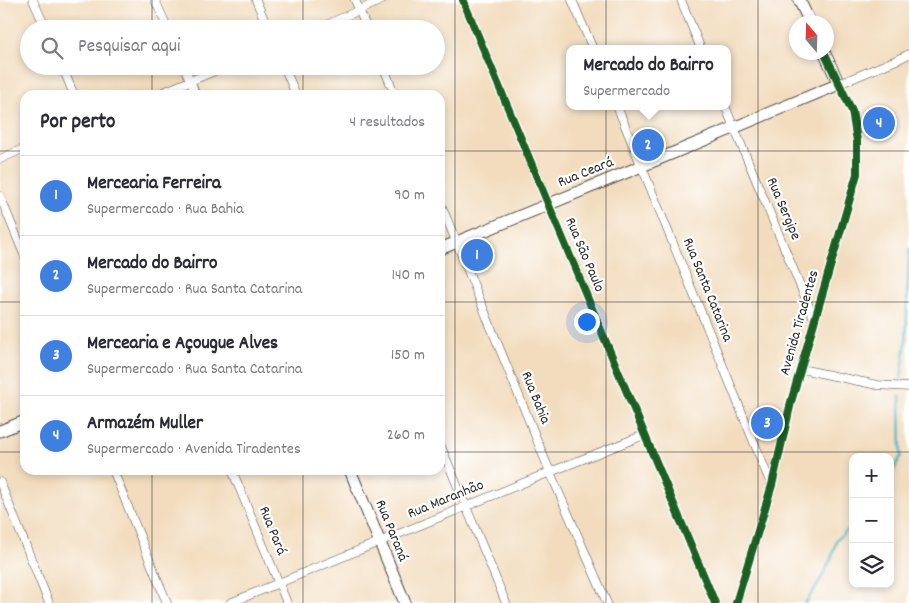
<!DOCTYPE html>
<html lang="pt">
<head>
<meta charset="utf-8">
<style>
	:root { --surface:#fff; --page:#f7f7f7; --text:#2b2b33; --muted:#7c7c81; --line:#e1e1e2; --accent:#b5179e }
	body { margin:0; font-family:Dekko,sans-serif; background:var(--page); color:var(--text) }
	.controls { position:absolute; right:15px; bottom:15px; display:grid; overflow:hidden; border-radius:10px; box-shadow:0 2px 8px #0003 }
	.controls button { width:45px; height:45px; display:grid; place-items:center; padding:0; border:0; border-bottom:1px solid var(--line); background:var(--surface); color:var(--text); font:25px sans-serif }
	.compass { position:absolute; left:789px; top:15px; width:45px; height:45px; border-radius:50%; background:var(--surface); box-shadow:0 2px 8px #0003; rotate:341deg }
	.you { position:absolute; left:586px; top:321px; width:18px; height:18px; margin:-12px; border:4px solid #fff; border-radius:50%; background:#1a73e8; box-shadow:0 0 0 8px #1a73e833 }
	.badge { display:grid; place-items:center; width:32px; height:32px; border-radius:50%; background:var(--accent); color:#fff; font-size:16px; font-weight:700 }
	.pin { position:absolute; translate:-50% -50%; border:2px solid #fff; box-shadow:0 1px 5px #0006 }
	.popup { position:absolute; left:566px; top:45px; width:165px; height:65px; box-sizing:border-box; display:grid; place-content:center; border-radius:10px; background:var(--surface); filter:drop-shadow(0 1px 4px #0005); font-size:16px; white-space:nowrap; color:var(--muted) }
	.popup b { font-size:19px; color:var(--text) }
	.popup::after { content:''; position:absolute; left:50%; top:100%; margin-left:-10px; border:10px solid transparent; border-top-color:var(--surface) }
	.list { margin:0; padding:0; list-style:none }
	h2 { display:flex; justify-content:space-between; align-items:center; height:65px; margin:0; padding:0 20px; font-size:21px }
	h2 small { font-size:16px; font-weight:400; color:var(--muted) }
	.list li { display:grid; grid-template-columns:32px 1fr auto; gap:15px; align-items:center; box-sizing:border-box; height:80px; padding:0 20px; border-top:1px solid var(--line) }
	.list b { display:block; font-size:19px; white-space:nowrap }
	.list p { margin:0; font-size:16px; white-space:nowrap; color:var(--muted) }
	.list em { font-size:16px; font-style:normal; color:var(--muted) }
	.icon { flex:none; width:28px; height:28px; fill:none; stroke:currentColor; stroke-width:2; stroke-linecap:round; stroke-linejoin:round }
	.map { position:relative; flex:none; width:909px; height:603px; overflow:hidden }
	.search { position:absolute; background:var(--surface); box-shadow:0 2px 8px #0003; left:20px; top:20px; width:425px; height:55px; display:flex; align-items:center; gap:12px; box-sizing:border-box; padding:0 18px; border-radius:28px; color:var(--muted); font-size:19px }
	.panel { position:absolute; background:var(--surface); box-shadow:0 2px 8px #0003; left:20px; top:90px; width:425px; height:385px; border-radius:15px }
	.map>svg:first-child { display:block }
	.lines { fill:none; stroke-linecap:round; stroke-linejoin:round }
	.stream { stroke:#42adc1; stroke-width:2.5 }
	.street-casing { stroke:#494641; stroke-width:9 }
	.secondary-casing { stroke:#494641; stroke-width:13 }
	.street { stroke:#fff; stroke-width:8 }
	.secondary { stroke:#fff; stroke-width:11 }
	.cycleway-casing { stroke:#fff; stroke-width:11 }
	.cycleway { stroke:#1b5e20; stroke-width:8 }
	.grid { fill:none; stroke:#2b2b2b; stroke-width:1; stroke-opacity:0.55 }
	.labels { text-anchor:middle; dominant-baseline:central; stroke-width:4.5; stroke-linejoin:round; paint-order:stroke }
	.street-label { font-size:15px; fill:#2b2b2b; stroke:#fff }
</style>
</head>
<body>
<div class="map">
<svg width="909" height="603" viewBox="0 0 909 603">
	<rect width="100%" height="100%" fill="#fff"/>
	<filter id="ink" filterUnits="userSpaceOnUse"><feTurbulence type="fractalNoise" baseFrequency=".02" numOctaves="2"/><feDisplacementMap in="SourceGraphic" scale="10" xChannelSelector="R" yChannelSelector="G"/><feConvolveMatrix kernelMatrix="1 2 1 2 8 2 1 2 1" color-interpolation-filters="sRGB"/></filter>
	<filter id="wash" filterUnits="userSpaceOnUse"><feTurbulence type="fractalNoise" baseFrequency=".0096" numOctaves="4" result="noise"/><feDisplacementMap in="SourceGraphic" scale="20" xChannelSelector="R" yChannelSelector="G"/><feGaussianBlur stdDeviation="1.12" result="paint"/><feColorMatrix in="noise" values="0 0 0 0 0 0 0 0 0 0 0 0 0 0 0 0 0 1.4 0 .05"/><feComposite in="paint" operator="in"/></filter>
	<g filter="url(#wash)">
		<rect width="100%" height="100%" fill="#f2dcbd"/>
		<g class="lines">
			<!-- stream -->
			<g class="stream">
				<polyline points="901,378 906,341 909,249"/>
				<polyline points="890,478 901,456 900,397"/>
				<polyline points="805,603 817,586 831,559 837,539 853,526"/>
			</g>
		</g>
	</g>
	<g filter="url(#ink)">
		<g class="lines">
			<!-- street casing -->
			<g class="street-casing">
				<g id="street">
					<polyline points="33,0 46,29"/>
					<polyline points="155,0 168,29"/>
					<polyline points="256,0 268,29"/>
					<polyline points="355,0 367,29"/>
					<polyline points="463,0 715,603"/>
					<polyline points="572,0 593,49"/>
					<polyline points="681,0 701,49"/>
					<polyline points="317,29 382,0"/>
					<polyline points="62,66 74,95"/>
					<polyline points="184,66 196,95"/>
					<polyline points="284,66 296,95"/>
					<polyline points="383,66 395,95"/>
					<polyline points="156,95 227,66"/>
					<polyline points="617,106 771,484"/>
					<polyline points="725,106 815,321"/>
					<polyline points="0,159 25,148"/>
					<polyline points="0,196 25,257"/>
					<polyline points="440,202 550,472 607,603"/>
					<polyline points="801,369 877,385 909,387"/>
					<polyline points="440,444 506,603"/>
					<polyline points="113,470 167,603"/>
					<polyline points="232,470 287,603"/>
					<polyline points="0,482 49,603"/>
					<polyline points="230,603 550,472 644,435"/>
					<polyline points="736,603 772,485 791,402 857,174 857,141 852,111 839,84 901,58 909,54"/>
				</g>
			</g>
			<!-- secondary casing -->
			<g class="secondary-casing">
				<g id="secondary">
					<polyline points="799,0 810,22"/>
					<polyline points="440,249 654,161 839,84 824,52"/>
					<polyline points="0,431 25,421"/>
					<polyline points="350,470 405,603"/>
				</g>
			</g>
			<!-- street -->
			<use href="#street" class="street"/>
			<!-- secondary -->
			<use href="#secondary" class="secondary"/>
			<!-- cycleway casing -->
			<g class="cycleway-casing">
				<g id="cycleway">
					<polyline points="463,0 715,603"/>
					<polyline points="736,603 772,485 791,402 857,174 857,141 852,111 824,52"/>
				</g>
			</g>
			<!-- cycleway -->
			<use href="#cycleway" class="cycleway"/>
		</g>
	</g>
	<!-- grid -->
	<path class="grid" d="M152,0V29M303,0V29M455,0V603M606,0V603M758,0V603M152,66V95M303,66V95M0,151H25M440,151H909M0,302H25M440,302H909M0,452H25M440,452H909M152,470V603M303,470V603"/>
	<g class="labels">
		<!-- street labels -->
		<g class="street-label">
			<text transform="translate(586 173) rotate(-22)">Rua Ceará</text>
			<text transform="translate(783 209) rotate(67)">Rua Sergipe</text>
			<text transform="translate(584 255) rotate(67)">Rua São Paulo</text>
			<text transform="translate(707 290) rotate(68)">Rua Santa Catarina</text>
			<text transform="translate(800 323) rotate(-74)">Avenida Tiradentes</text>
			<text transform="translate(535 398) rotate(68)">Rua Bahia</text>
			<text transform="translate(446 500) rotate(-22)">Rua Maranhão</text>
			<text transform="translate(272 531) rotate(68)">Rua Pará</text>
			<text transform="translate(391 531) rotate(68)">Rua Paraná</text>
		</g>
	</g>
</svg>
<div class="controls">
<button>+</button>
<button>−</button>
<button><svg class="icon" aria-label="layers" viewBox="0 0 24 24"><path d="M12 4l9 5-9 5-9-5zM3 14l9 5 9-5"/></svg></button>
</div>
<svg class="compass" viewBox="-18 -18 36 36"><path d="M0-13l5 13h-10z" fill="#e53935"/><path d="M0 13l5-13h-10z" fill="#7c7c81"/></svg>
<div class="you"></div>
<div class="pin badge" style="left:477px;top:255px;background:#3f7fe0">1</div>
<div class="pin badge" style="left:648px;top:145px;background:#3f7fe0">2</div>
<div class="popup"><b>Mercado do Bairro</b>Supermercado</div>
<div class="pin badge" style="left:767px;top:423px;background:#3f7fe0">3</div>
<div class="pin badge" style="left:879px;top:123px;background:#3f7fe0">4</div>
<div class="search"><svg class="icon" aria-label="search" viewBox="0 0 24 24"><circle cx="10" cy="10" r="6"/><path d="M15 15l6 6"/></svg>Pesquisar aqui</div>
<section class="panel">
<h2>Por perto<small>4 resultados</small></h2>
<ul class="list">
<li><span class="badge" style="background:#3f7fe0">1</span><div><b>Mercearia Ferreira</b><p>Supermercado · Rua Bahia</p></div><em>90 m</em></li>
<li><span class="badge" style="background:#3f7fe0">2</span><div><b>Mercado do Bairro</b><p>Supermercado · Rua Santa Catarina</p></div><em>140 m</em></li>
<li><span class="badge" style="background:#3f7fe0">3</span><div><b>Mercearia e Açougue Alves</b><p>Supermercado · Rua Santa Catarina</p></div><em>150 m</em></li>
<li><span class="badge" style="background:#3f7fe0">4</span><div><b>Armazém Muller</b><p>Supermercado · Avenida Tiradentes</p></div><em>260 m</em></li>
</ul>
</section>
</div>
</body>
</html>
